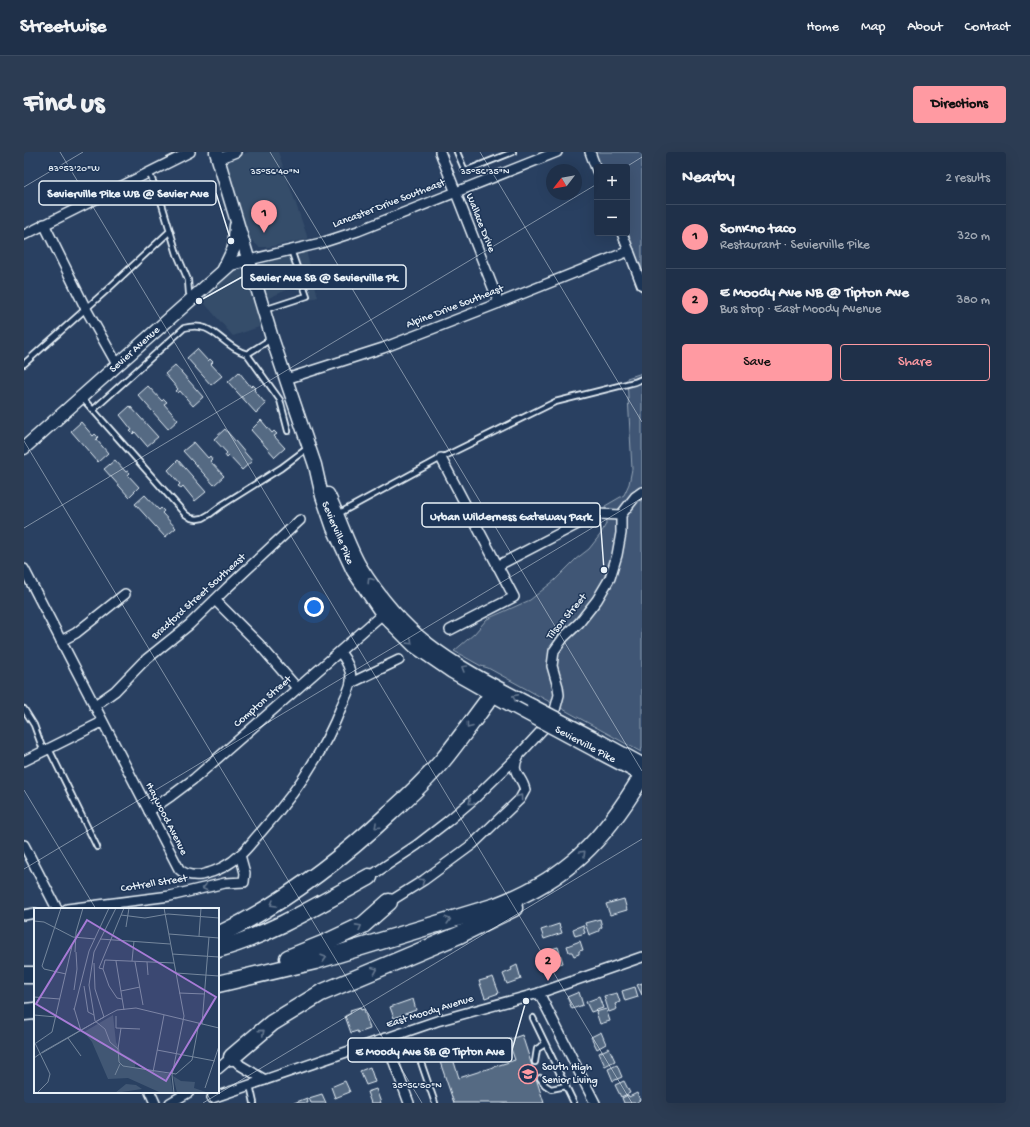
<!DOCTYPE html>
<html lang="en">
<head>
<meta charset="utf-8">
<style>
	:root { --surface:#1f3049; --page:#2c3c53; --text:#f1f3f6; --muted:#a1a9b4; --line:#3c4b61; --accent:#ff9aa2 }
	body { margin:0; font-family:"Gochi Hand",sans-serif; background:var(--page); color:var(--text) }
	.controls { position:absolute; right:12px; top:12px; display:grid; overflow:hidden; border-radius:4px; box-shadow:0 4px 16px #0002 }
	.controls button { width:36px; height:36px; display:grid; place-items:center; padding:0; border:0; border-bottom:1px solid var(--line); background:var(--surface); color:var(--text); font:20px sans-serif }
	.compass { position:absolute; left:522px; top:12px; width:36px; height:36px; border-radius:50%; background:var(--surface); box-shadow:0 4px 16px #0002; rotate:239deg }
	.you { position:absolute; left:290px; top:455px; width:14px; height:14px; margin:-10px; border:3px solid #fff; border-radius:50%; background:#1a73e8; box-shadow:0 0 0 6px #1a73e833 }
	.badge { display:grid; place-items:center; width:26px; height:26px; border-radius:50%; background:var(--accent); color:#111; font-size:13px; font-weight:700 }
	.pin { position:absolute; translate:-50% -33px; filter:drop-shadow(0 1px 2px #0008) }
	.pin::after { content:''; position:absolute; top:21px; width:14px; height:12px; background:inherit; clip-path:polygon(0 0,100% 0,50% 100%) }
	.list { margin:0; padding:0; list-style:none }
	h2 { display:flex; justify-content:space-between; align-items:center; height:52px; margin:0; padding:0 16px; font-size:17px }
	h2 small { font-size:13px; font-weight:400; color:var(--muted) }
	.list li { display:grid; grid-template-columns:26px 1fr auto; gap:12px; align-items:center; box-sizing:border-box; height:64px; padding:0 16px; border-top:1px solid var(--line) }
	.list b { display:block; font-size:15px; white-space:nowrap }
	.list p { margin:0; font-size:13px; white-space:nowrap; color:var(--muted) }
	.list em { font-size:13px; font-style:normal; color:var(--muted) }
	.actions { display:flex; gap:8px; padding:12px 16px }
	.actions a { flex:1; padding:9px 0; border:1px solid var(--accent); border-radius:4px; text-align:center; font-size:14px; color:var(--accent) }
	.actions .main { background:var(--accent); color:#111 }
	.map { position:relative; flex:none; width:618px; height:951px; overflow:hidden; border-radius:4px }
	header { display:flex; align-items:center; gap:24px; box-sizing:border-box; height:56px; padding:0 20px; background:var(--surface); border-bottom:1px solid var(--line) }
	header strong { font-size:19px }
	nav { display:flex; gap:22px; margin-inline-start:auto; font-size:14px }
	.intro { display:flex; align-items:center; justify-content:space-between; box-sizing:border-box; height:96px; padding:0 24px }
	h1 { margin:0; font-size:28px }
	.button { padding:10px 18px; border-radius:4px; background:var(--accent); color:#111; font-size:14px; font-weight:700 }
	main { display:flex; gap:24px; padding:0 24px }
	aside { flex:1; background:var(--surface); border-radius:4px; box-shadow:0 4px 16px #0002 }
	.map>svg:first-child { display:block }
	.built { fill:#364d6b }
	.green { fill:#415774; stroke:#94a4b6 }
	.building { fill:#556a83; stroke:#e8f1f8 }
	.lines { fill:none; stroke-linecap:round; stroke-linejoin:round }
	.lane-casing { stroke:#e8f1f8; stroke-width:8 }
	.street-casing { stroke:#e8f1f8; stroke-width:12 }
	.secondary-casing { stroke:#e8f1f8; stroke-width:15 }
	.highway-casing { stroke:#e8f1f8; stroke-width:19 }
	.lane { stroke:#1d3557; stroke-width:4.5 }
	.street { stroke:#1d3557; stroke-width:9 }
	.secondary { stroke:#1d3557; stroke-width:12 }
	.highway { stroke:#1d3557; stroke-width:16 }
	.secondary-bridge-casing { stroke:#e8f1f8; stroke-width:15; stroke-linecap:butt }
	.secondary-bridge { stroke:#1d3557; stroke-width:12 }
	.oneway { stroke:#64778f }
	.ticks { fill:none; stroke:#e8f1f8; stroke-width:1; stroke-opacity:0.45 }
	.labels { text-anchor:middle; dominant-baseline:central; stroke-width:3; stroke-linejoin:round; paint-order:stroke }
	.street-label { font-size:11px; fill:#e8f1f8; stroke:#1d3557 }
	.poi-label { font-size:11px; fill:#e8f1f8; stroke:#1d3557; text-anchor:start }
	.inset-road { fill:none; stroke:#75879d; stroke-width:1 }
	.view { fill:#a77bd6; fill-opacity:0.15; stroke:#a77bd6; stroke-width:2 }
	.inset-edge { fill:none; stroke:#e8f1f8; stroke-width:2 }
	.ticks-label { font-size:10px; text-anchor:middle; fill:#e8f1f8; stroke:#1d3557; stroke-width:3; stroke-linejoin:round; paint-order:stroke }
	.leader { fill:none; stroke:#e8f1f8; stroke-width:1.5 }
	.callout-dot { fill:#e8f1f8; stroke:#1d3557; stroke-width:1.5 }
	.callout { fill:#1d3557; stroke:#e8f1f8; stroke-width:1.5 }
	.callout-label { font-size:12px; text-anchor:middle; font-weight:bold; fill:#e8f1f8 }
</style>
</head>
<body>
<header>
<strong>Streetwise</strong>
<nav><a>Home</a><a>Map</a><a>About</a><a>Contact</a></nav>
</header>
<div class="intro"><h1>Find us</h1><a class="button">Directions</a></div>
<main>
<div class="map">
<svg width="618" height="951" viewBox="0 0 618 951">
	<rect width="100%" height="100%" fill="#294061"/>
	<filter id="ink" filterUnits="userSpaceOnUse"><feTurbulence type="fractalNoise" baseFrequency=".025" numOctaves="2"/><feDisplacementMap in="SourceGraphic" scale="8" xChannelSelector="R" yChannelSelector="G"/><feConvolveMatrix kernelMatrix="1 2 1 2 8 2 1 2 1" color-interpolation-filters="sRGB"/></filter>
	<g filter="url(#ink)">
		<!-- built -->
		<g class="built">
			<polygon points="225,0 254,0 284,87 245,95 235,95 226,87 203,11 207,7"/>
			<polygon points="282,99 294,145 282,148 280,140 267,136 240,148 233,119 235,114 241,109"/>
			<polygon points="216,115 220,120 237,169 238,174 209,184 176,146 208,116"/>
		</g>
		<!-- green -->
		<g class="green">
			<polygon points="562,0 618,0 618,141 595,81 603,81 603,15 573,15 573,28"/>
			<polygon points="618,221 618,595 617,600 464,516 457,514 430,499 450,482 463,467 506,448 531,428 552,407 565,397 576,383 582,372 581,354 600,343 605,332 608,317 603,226"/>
		</g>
		<!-- building -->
		<g class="building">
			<polygon points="173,197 184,209 186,207 189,210 187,212 198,224 187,233 163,206"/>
			<polygon points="151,213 179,245 169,254 156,239 154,241 152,239 154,237 141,222"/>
			<polygon points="215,220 227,235 229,233 232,236 230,238 242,252 232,261 204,230"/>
			<polygon points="124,234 138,249 140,247 143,250 140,252 154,268 144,277 114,243"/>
			<polygon points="106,254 134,285 123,294 111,280 109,282 106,279 108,278 96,263"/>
			<polygon points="237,268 248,281 250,279 253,282 250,284 261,296 251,305 227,278"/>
			<polygon points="57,270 69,284 71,282 74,285 72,287 84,301 74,310 47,279"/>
			<polygon points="201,277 228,309 218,318 205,304 203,306 201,303 203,301 190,287"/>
			<polygon points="170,290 184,306 186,304 188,307 186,309 200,324 190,333 159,299"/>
			<polygon points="91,308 102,320 104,319 106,321 104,323 115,335 105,345 80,317"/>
			<polygon points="154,308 182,340 171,349 159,334 157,336 154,334 156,332 144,318"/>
			<polygon points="121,343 135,358 137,356 140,359 138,361 152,376 141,385 111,352"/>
			<polygon points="600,747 603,758 586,763 582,752"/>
			<polygon points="576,767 578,775 575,777 575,779 565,783 561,771"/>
			<polygon points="535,772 538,781 520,787 517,778"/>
			<polygon points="559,773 561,781 551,784 549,777"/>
			<polygon points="556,789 559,798 555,799 555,802 550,804 548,800 545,800 543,794"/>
			<polygon points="534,795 539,811 529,814 524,798"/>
			<polygon points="493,813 497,827 483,832 479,822 488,818 487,816"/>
			<polygon points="469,825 475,841 461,846 455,829"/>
			<polygon points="618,831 618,843 613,833"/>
			<polygon points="611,835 614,845 601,849 598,839"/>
			<polygon points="555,840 559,853 548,857 543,845"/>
			<polygon points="593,841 596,850 591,852 593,857 585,860 580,844"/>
			<polygon points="575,845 579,856 567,860 562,850"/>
			<polygon points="389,847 392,858 370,866 366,855"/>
			<polygon points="336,855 337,858 340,857 346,877 334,881 333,879 327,881 321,864 327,861 326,858"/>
			<polygon points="582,857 586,869 576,872 572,860"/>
			<polygon points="577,880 582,892 573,897 567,885"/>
			<polygon points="498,883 520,951 430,951 416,910 429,907 435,926 491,908 484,888"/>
			<polygon points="585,896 591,909 581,914 575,901"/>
			<polygon points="593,913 598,925 589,929 584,917"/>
			<polygon points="346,915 351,930 342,933 336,919"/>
			<polygon points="321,929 326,940 311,946 307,935"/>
			<polygon points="600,929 606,941 597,945 591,933"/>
			<polygon points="352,937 357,951 347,951 343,940"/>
			<polygon points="613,941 616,948 612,951 600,951 598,946 604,943 605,945"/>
			<polygon points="298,942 302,951 287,951 285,946"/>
			<polygon points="283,946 284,951 270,951"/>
		</g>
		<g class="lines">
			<!-- lane casing -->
			<g class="lane-casing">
				<g id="lane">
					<polyline points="433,0 441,19 489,0"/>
					<polyline points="125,20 137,49 153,102 164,128 165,141 169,146"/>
					<polyline points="240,158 283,144 267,98"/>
					<path d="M247,187L223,202C220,201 215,199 212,197C193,186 185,169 160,176L69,258L161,362L167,366L173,367L179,366L186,362L198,353L257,316L285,295"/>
					<polyline points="223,202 256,248 264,279"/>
					<polyline points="0,212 84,137 146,79"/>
					<polyline points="58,246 69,258"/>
					<polyline points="314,362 417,306 531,250 611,230 618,227"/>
					<polyline points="0,557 10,573 18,595 27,601 73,695"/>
					<polyline points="509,866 550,951"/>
					<polyline points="392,896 411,951"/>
					<polyline points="511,910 513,897 521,892"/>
					<polyline points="516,926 521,933 527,937 542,934"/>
					<polyline points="226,933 230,951"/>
				</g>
			</g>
			<!-- street casing -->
			<g class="street-casing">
				<g id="street">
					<polyline points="416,0 475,151"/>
					<polyline points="566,0 573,19"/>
					<polyline points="194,7 212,0"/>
					<polyline points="20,72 62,157 94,214"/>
					<polyline points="598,81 618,133"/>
					<polyline points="0,83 166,0"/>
					<polyline points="225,108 297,91 334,79 533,0"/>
					<polyline points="262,227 359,196 475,151 605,99"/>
					<polyline points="417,306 490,445 426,478"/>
					<polyline points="473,414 573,362 597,363"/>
					<path d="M0,417L155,717C161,723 168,724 177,723C191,720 206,713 217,702C224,696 230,687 237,680C271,642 300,600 318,553C321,546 326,537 327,530C328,518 323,509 316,500"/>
					<polyline points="191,448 235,492 273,536"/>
					<polyline points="37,489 52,481 101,442"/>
					<polyline points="327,531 375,508"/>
					<polyline points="70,554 91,539 119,510 165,473 203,436 276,368"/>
					<polyline points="0,609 78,570"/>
					<polyline points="125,659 147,644 171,626 362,459"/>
					<polyline points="0,693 33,757"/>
					<polyline points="345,725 393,693 424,669 451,646 495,603 520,576 531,558 535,543 534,535 528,514 530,499 540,485 555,471 573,448 586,426 593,403 597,381 597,363 611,345 618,340"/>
					<path d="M365,750L400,728L449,692L496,647L501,638C498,623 486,622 494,605"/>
					<polyline points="43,757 146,744 201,731 220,730 221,721 216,703"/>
					<polyline points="0,763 11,761"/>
					<polyline points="515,841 571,951"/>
					<polyline points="361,886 385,951"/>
					<polyline points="194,917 208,905 216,913 241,928"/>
					<polyline points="126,940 131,951"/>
					<polyline points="188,946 413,869 515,841 618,805"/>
					<polyline points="146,951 165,940"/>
				</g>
			</g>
			<!-- secondary casing -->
			<g class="secondary-casing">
				<g id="secondary">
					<polyline points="192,0 248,186 291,313 298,344 309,376 329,419 358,462 390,494 428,520 488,554"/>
					<polyline points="200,117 210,96 212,74"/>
					<polyline points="0,296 207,112 225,108"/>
					<path d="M304,342C316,366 323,391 336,414C354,443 377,471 404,492C436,517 473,535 509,554"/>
					<polyline points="578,590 618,612"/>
					<polyline points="572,599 618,623"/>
				</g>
			</g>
			<!-- highway casing -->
			<g class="highway-casing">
				<g id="highway">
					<path d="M194,783C259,752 315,709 367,660C385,644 403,627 419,608C436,587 452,564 468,543"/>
					<path d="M194,797C248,782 296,752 345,725"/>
					<polyline points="264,806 301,791 339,773 365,750"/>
					<polyline points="0,823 11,823"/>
					<path d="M194,832L291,809L472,754C543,727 580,688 618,624"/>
					<polyline points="0,860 11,859"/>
					<polyline points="208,905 248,871 297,841 435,783 490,756"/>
				</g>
			</g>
			<!-- lane -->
			<use href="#lane" class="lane"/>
			<!-- street -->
			<use href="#street" class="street"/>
			<!-- secondary -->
			<use href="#secondary" class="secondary"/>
			<!-- highway -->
			<use href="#highway" class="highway"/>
			<!-- secondary-bridge casing -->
			<g class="secondary-bridge-casing">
				<g id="secondary-bridge">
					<polyline points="488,554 572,599"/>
					<polyline points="509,554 578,590"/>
				</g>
			</g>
			<!-- secondary-bridge -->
			<use href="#secondary-bridge" class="secondary-bridge"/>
		</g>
		<!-- one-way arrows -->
		<defs><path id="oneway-chevron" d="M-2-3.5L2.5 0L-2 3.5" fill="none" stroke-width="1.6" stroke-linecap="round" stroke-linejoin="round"/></defs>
		<g class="oneway">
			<use href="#oneway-chevron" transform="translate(346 428) rotate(-123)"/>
			<use href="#oneway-chevron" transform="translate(386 490) rotate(44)"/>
			<use href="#oneway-chevron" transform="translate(440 516) rotate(-149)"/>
			<use href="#oneway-chevron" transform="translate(491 545) rotate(-152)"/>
			<use href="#oneway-chevron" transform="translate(445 574) rotate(127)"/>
			<use href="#oneway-chevron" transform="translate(496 645) rotate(-55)"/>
			<use href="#oneway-chevron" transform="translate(447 650) rotate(138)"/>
			<use href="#oneway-chevron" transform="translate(353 674) rotate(137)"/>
			<use href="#oneway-chevron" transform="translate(559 701) rotate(-45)"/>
			<use href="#oneway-chevron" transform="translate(398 729) rotate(-34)"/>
			<use href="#oneway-chevron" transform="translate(181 736) rotate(167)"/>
			<use href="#oneway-chevron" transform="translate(249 752) rotate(149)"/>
			<use href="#oneway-chevron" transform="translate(424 768) rotate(-17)"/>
			<use href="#oneway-chevron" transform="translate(335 775) rotate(-29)"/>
			<use href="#oneway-chevron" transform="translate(300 806) rotate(-17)"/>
			<use href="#oneway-chevron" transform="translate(351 818) rotate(-23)"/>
			<use href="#oneway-chevron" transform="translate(238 880) rotate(-40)"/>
		</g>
	</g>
	<!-- ticks -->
	<path class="ticks" d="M36,0L608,951M246,0L618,619M456,0L618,270M602,15L618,5M0,35L59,0M0,289L398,951M0,376L573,32M0,638L72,757M0,717L618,346M182,940L188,951M179,951L618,687"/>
	<!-- icons -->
	<defs>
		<g id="school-ring" transform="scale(1)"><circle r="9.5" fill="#1d3557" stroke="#ff9aa2" stroke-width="1.5"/><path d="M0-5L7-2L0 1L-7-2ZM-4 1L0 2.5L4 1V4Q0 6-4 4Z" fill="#ff9aa2"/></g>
	</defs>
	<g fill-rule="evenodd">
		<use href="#school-ring" x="504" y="922"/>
	</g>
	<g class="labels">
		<!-- street labels -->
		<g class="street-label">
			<text transform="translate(365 52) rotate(-21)">Lancaster Drive Southeast</text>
			<text transform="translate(456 71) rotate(68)">Wallace Drive</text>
			<text transform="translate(431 155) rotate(-21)">Alpine Drive Southeast</text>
			<text transform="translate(111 198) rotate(-42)">Sevier Avenue</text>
			<text transform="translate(313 381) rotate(67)">Sevierville Pike</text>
			<text transform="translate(175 445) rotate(-42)">Bradford Street Southeast</text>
			<text transform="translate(543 465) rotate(-50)">Tilson Street</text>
			<text transform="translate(239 550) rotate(-41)">Compton Street</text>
			<text transform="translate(561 593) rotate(28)">Sevierville Pike</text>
			<text transform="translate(142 667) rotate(63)">Haywood Avenue</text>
			<text transform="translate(130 732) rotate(-9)">Cottrell Street</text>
			<text transform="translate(406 860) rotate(-17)">East Moody Avenue</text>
		</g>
		<!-- poi labels -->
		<g class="poi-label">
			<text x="518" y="916">South High<tspan x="518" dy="13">Senior Living</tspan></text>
		</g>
	</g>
	<!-- overview -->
	<g transform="translate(10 756)">
		<rect width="185" height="185" fill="#294061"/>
		<path d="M79,107L82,134L87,145L102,153L101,159L136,166L139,185L125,184L94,170L74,171L58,134L50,124ZM139,168L147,173L161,174L160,180L175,185H143ZM92,176L102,177L108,181L81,185Z" fill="#415774"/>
		<path class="inset-road" d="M27,0L8,58L10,61L32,66M130,0L150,108L138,167L140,185M87,7L111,10L134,6L185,10M0,13L10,14L39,29L61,31M92,19L95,0M135,26L185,30M165,28L167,0M66,31L136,36M41,44L42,24L49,0M138,46L185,49M82,53L90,102M98,53L100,33M101,54L109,97M113,54L114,67M60,55L61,81L70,109M69,61L65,60L90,0M142,65L185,68M55,77L61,113L71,121L76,134L84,141L85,154L89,158L142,166L158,152L165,115M55,77L60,44L82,0M50,78L54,104L60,107M40,82L43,61L42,44M87,83L106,79M145,85L171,86M0,89L26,91M88,91L83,90L75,78L69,61L71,52L140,55M40,100L47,123M40,102L55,43L75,0M0,107L22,109M82,108V120L106,121M70,109L83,102L102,100L185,120M168,116L175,29M34,130L47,148M0,133L16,166L14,174L3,185M2,135L18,124L38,38M84,141L87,120M123,142L181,153M0,150L10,143L70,109L8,145M119,164L130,107M81,167L86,156M171,180L185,138"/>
		<path class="view" d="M53,12L182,89L132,173L2,96Z"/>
		<rect width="185" height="185" class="inset-edge"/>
	</g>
	<g class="ticks-label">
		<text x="50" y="19">83°53'20"W</text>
		<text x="251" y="22">35°56'40"N</text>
		<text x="461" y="22">35°56'35"N</text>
		<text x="393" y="936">35°56'50"N</text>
	</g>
	<!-- callouts -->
	<path class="leader" d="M207 89L192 41M175 149L218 125M580 418L576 363M502 849L488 898"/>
	<g class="callout-dot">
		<circle cx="207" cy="89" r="4"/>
		<circle cx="175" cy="149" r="4"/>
		<circle cx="580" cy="418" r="4"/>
		<circle cx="502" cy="849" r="4"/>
	</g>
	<g class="callout">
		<rect x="15" y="29" width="177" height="24" rx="4"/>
		<rect x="218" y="113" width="164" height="24" rx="4"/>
		<rect x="398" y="351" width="178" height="24" rx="4"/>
		<rect x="324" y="886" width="164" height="24" rx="4"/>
	</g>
	<g class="callout-label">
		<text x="104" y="45">Sevierville Pike WB @ Sevier Ave</text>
		<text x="300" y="129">Sevier Ave SB @ Sevierville Pk</text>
		<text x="487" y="368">Urban Wilderness Gateway Park</text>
		<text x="406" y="903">E Moody Ave SB @ Tipton Ave</text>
	</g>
</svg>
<div class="controls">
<button>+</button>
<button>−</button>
</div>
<svg class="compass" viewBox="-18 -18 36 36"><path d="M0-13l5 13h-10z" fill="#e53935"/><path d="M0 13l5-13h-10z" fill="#a1a9b4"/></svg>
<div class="you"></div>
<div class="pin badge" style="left:240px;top:81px">1</div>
<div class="pin badge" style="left:524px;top:829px">2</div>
</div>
<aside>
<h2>Nearby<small>2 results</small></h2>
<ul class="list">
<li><span class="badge">1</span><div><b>SonKno taco</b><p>Restaurant · Sevierville Pike</p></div><em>320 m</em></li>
<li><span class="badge">2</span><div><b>E Moody Ave NB @ Tipton Ave</b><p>Bus stop · East Moody Avenue</p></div><em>380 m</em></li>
</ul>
<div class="actions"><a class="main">Save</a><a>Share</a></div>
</aside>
</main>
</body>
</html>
